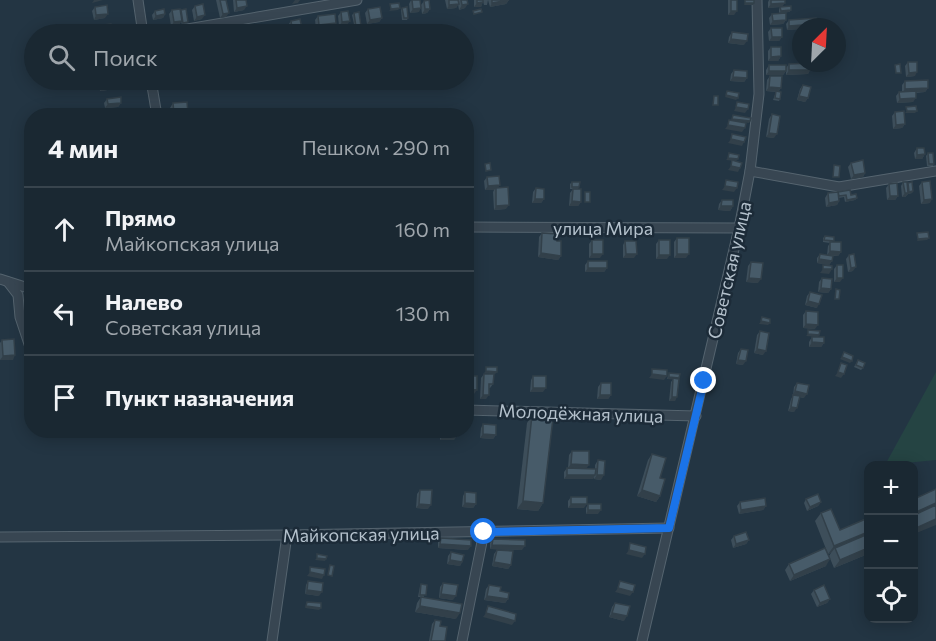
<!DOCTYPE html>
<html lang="ru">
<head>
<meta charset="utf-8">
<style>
	:root { --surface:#1a2832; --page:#23303a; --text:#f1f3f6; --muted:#9fa6ac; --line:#38444d }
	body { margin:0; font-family:Commissioner,sans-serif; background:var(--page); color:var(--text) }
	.controls { position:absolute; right:18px; bottom:18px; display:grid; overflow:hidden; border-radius:12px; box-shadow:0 3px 15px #0003 }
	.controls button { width:54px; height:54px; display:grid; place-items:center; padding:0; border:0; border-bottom:2px solid var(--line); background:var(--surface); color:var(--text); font:30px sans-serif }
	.compass { position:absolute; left:792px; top:18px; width:54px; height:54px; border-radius:50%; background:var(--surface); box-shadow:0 3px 15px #0003; rotate:24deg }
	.stop { position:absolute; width:18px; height:18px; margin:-14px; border:4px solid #1a73e8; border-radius:50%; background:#fff }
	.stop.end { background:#1a73e8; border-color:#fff; box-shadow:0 2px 6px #0008 }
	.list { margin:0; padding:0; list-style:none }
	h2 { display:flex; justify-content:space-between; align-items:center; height:78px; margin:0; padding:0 24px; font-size:26px }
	h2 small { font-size:20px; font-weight:400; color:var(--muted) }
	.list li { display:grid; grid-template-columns:39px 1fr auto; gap:18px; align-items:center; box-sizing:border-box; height:84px; padding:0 24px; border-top:2px solid var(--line) }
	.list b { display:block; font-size:22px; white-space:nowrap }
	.list p { margin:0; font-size:20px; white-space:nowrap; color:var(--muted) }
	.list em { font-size:20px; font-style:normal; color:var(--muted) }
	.icon { flex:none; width:33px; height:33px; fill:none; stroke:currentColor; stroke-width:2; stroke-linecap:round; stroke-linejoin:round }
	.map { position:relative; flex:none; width:936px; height:641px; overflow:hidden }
	.search { position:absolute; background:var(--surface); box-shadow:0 3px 15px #0003; left:24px; top:24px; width:450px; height:66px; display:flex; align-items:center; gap:15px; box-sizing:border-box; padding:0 21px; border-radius:33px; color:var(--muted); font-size:22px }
	.panel { position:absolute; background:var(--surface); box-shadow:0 3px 15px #0003; left:24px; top:108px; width:450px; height:330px; border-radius:24px }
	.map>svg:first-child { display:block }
	.green { fill:#254443 }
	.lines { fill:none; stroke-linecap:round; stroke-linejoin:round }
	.minor-casing { stroke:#55646f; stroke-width:11 }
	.minor { stroke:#384652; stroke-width:9 }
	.wall { fill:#3d4e5a }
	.shaded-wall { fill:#32404a }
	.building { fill:#475b69; stroke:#32404a; stroke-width:1.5 }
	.route { stroke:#1a73e8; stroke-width:8 }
	.labels { text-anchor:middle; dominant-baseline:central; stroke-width:5; stroke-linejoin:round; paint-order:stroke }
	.street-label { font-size:18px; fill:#b4c1cc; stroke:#1c2b38 }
</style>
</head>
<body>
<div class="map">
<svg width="936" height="641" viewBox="0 0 936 641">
	<rect width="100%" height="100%" fill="#233543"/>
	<!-- green -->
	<polygon class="green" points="936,372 936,460 885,465"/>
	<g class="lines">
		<!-- minor casing -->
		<g class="minor-casing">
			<g id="minor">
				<polyline points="138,0 143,34"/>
				<polyline points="158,34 357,0"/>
				<polyline points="151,80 157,116"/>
				<polyline points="750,171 839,187 936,171"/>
				<polyline points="466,227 739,228"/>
				<polyline points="0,279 25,287"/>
				<polyline points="8,282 18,295 20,317 32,353"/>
				<polyline points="466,410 696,416"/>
				<polyline points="0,537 287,535 669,528"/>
				<polyline points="272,641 287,535"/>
				<polyline points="462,641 484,532"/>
				<polyline points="642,641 739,228 750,171 759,94 757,0"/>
			</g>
		</g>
		<!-- minor -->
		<use href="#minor" class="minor"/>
	</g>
	<!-- wall -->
	<g class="wall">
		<polygon points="216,0 226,0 226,17 220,18"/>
		<polygon points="233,0 246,0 244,10 234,12"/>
		<polygon points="411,0 419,12 410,13 409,4"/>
		<polygon points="445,0 467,0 465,8 459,10 458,4 456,8 447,9"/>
		<polygon points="474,0 488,0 487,5 484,5 483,1 481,7 474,7"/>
		<polygon points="488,0 509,0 506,4 490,7"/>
		<polygon points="728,0 737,0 734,15 728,15"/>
		<polygon points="769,0 785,0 782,7 791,10 789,12 779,13 779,9 780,7 768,8 768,2"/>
		<polygon points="424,1 430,9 427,13 422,14 421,5"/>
		<polygon points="195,6 202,19 194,21 192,10"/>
		<polygon points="95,7 105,18 94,20 92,11"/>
		<polygon points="402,8 408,18 407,20 402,20 401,10"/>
		<polygon points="368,9 382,18 379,22 367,24 365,13"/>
		<polygon points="172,10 180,12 181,10 187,24 182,25 181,21 179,25 171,26 169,14"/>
		<polygon points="155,11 165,14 163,18 153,20 152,15"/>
		<polygon points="341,12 347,25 339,26 338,16"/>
		<polygon points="354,13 361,26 360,28 355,29 352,15"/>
		<polygon points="772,14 786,20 783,24 770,25 769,18"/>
		<polygon points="318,16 333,27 316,29 315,20"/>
		<polygon points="789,20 816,24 814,27 801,27 801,29 787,30 786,24"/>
		<polygon points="291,21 303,33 302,34 290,34 288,25"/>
		<polygon points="104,25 112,34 104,34 103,27"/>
		<polygon points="771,28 782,37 779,41 769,41 768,32"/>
		<polygon points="732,32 744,45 728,43 729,37"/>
		<polygon points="771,47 781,56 778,61 768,61 768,51"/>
		<polygon points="908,62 915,76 906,77 905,66"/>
		<polygon points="789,64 810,70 808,74 786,75 786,71 783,75 766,75 766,70 769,65 786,68"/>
		<polygon points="734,70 747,78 744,82 730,81 731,74"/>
		<polygon points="770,76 781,88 778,92 780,99 779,101 773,100 776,92 766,91 767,80"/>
		<polygon points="101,80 117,80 118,85 115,89 100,91 99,82"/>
		<polygon points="905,81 928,88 925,92 916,93 913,102 897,103 896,96 899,92 902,92 902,85"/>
		<polygon points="803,85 808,98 805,102 797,100 800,89"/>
		<polygon points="107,99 121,103 118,107 105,108 104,103"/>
		<polygon points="173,103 188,113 186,115 194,116 171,116 170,108"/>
		<polygon points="895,112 905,124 902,128 893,129 892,116"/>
		<polygon points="772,114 774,138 766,137 769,119"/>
		<polygon points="917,148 925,154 922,159 915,159 914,153"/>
		<polygon points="928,153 934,164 933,166 927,166 926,156"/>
		<polygon points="851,163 865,173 863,177 851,179 848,167"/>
		<polygon points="487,177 499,187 506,209 494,210 493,192 494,190 485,190 484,181"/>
		<polygon points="572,182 579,187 578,189 581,202 578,206 569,206 570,193 573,189 570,189 570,184"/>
		<polygon points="903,182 913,191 912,193 908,194 905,197 902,197 901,186"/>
		<polygon points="922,182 930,203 921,204 919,186"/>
		<polygon points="889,184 898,196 895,200 887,200 886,188"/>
		<polygon points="536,188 544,199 541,203 532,203 533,192"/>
		<polygon points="828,193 851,195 857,198 855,200 845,202 844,197 839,198 839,201 837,205 826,207 825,198"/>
		<polygon points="722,200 733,206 730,211 718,210 719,204"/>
		<polygon points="542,233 557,241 561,256 558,260 538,257 539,237"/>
		<polygon points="825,236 833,242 841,252 838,256 831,256 832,261 829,265 817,263 817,258 820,254 827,255 828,246 830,243 823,242 823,238"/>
		<polygon points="677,238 686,258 674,258 674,242"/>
		<polygon points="592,240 600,258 589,258 589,244"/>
		<polygon points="659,240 667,259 656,259 656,244"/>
		<polygon points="625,241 634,258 623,258 623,245"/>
		<polygon points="849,255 853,271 848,272 846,259"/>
		<polygon points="588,261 607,268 604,272 585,272 585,265"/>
		<polygon points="751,262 758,283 746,282 748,266"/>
		<polygon points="837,265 840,282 834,282 834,269"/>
		<polygon points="822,278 831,289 828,293 818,292 819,282"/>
		<polygon points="810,292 817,308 805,305 807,296"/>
		<polygon points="806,311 815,329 803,328 803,315"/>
		<polygon points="760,331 763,355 754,353 757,335"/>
		<polygon points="812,337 824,343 821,347 809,347 809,342"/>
		<polygon points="2,340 13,360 0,360 0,343"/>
		<polygon points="741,349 743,365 736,364 738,353"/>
		<polygon points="858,360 863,368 861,370 854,367"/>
		<polygon points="669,373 679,379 675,401 669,401 671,382 673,379 667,379"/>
		<polygon points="484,374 493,384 490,388 489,388 486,399 480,399 481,378"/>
		<polygon points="533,376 543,392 530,392 531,380"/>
		<polygon points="601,383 611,395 608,399 597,399 598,387"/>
		<polygon points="797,383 804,398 799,397 794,412 788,411 791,399 793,396 794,387"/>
		<polygon points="532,415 543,503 538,511 517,509 527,423"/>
		<polygon points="483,424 496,435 493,439 480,438 481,428"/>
		<polygon points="440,430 457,430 454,440 440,440"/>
		<polygon points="572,451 586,469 595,469 595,465 598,460 601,480 594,479 594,477 593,479 564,479 564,472 567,468 568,468 569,455"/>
		<polygon points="652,454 660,478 660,496 656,502 637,496 648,460"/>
		<polygon points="420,490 428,509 416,508 417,494"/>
		<polygon points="465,492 476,504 473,508 462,507 463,496"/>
		<polygon points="571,497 584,508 568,508 568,501"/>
		<polygon points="806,499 821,502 818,506 807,511 804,503"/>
		<polygon points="740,502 766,506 763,510 739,514 737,506"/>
		<polygon points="588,504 598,514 586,514 586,508"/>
		<polygon points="821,513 840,530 868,518 868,554 834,568 829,556 831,553 828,554 815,521"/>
		<polygon points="734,536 749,540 746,544 733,548 731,540"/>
		<polygon points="441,538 468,550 438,548 438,542"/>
		<polygon points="493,539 522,550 490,549 490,543"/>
		<polygon points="497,550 511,565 508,569 492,566 494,554"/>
		<polygon points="451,552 462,562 460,566 447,564 448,556"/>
		<polygon points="789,564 826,566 790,581 785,570"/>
		<polygon points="308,581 319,596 305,594 306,585"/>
		<polygon points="443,583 453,600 439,598 440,587"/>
		<polygon points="421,584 424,597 456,619 415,612 417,603 421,597 418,597 420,586"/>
		<polygon points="489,585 500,591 508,599 505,603 484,600 486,589"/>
		<polygon points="814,590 830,599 827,603 817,607 811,594"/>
		<polygon points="615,603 624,621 609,617 612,607"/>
		<polygon points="435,620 440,626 445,641 429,641 432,624"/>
	</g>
	<!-- shaded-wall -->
	<g class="shaded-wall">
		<polygon points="94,0 103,0 92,3"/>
		<polygon points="295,0 300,0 298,3 292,4"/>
		<polygon points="509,0 506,4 490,7 492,3"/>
		<polygon points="483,2 481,7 474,7 477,3"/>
		<polygon points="745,3 754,3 753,5 744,5"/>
		<polygon points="785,3 782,7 768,8 771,4"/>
		<polygon points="459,4 456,8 447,9 449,5"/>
		<polygon points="468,4 465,8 459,10 462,5"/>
		<polygon points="247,6 244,10 234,12 237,8"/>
		<polygon points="400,8 398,10 389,11 391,9"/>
		<polygon points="421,8 419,12 410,13 413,9"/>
		<polygon points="425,9 430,9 427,13 422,14"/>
		<polygon points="791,10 789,12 779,13 781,11"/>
		<polygon points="731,11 737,11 734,15 728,15"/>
		<polygon points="229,13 226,17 220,18 223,14"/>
		<polygon points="108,14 105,18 94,20 96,15"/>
		<polygon points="165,14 163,18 153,20 156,16"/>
		<polygon points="205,15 202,19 194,21 197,17"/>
		<polygon points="382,18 379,22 367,24 370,20"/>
		<polygon points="786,20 783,24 770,25 773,21"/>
		<polygon points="182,21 179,25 171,26 174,22"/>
		<polygon points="350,21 347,25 339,26 342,22"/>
		<polygon points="336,23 333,27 316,29 319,25"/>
		<polygon points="816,24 814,27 801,27 801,29 787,30 789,26"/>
		<polygon points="772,37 782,37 779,41 769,41"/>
		<polygon points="731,39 747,41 744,45 728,43"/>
		<polygon points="781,56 778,61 768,61 771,57"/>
		<polygon points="789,70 810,70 808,74 786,75"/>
		<polygon points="769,71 786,71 783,75 766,75"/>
		<polygon points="917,72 915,76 906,77 909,73"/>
		<polygon points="733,77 747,78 744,82 730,81"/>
		<polygon points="118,85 115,89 100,91 103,87"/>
		<polygon points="769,87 781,88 778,92 766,91"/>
		<polygon points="928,88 925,92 902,93 905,89"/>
		<polygon points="726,95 738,98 736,100 725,97"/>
		<polygon points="799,96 808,98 805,102 797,100"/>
		<polygon points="916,98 913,102 897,103 900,99"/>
		<polygon points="121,103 118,107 105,108 108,104"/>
		<polygon points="736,107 748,109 745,113 734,111"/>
		<polygon points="907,111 917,111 915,113 905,113"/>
		<polygon points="188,113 186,116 173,116 174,114"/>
		<polygon points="732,119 750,121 749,123 731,121"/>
		<polygon points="905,124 902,128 893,129 896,125"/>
		<polygon points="728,125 745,128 742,132 725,129"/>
		<polygon points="769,133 777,134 774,138 766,137"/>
		<polygon points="731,139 744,142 742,146 728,143"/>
		<polygon points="925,154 922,159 915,159 917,155"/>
		<polygon points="728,158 738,159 736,161 726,160"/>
		<polygon points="731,166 740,168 738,172 728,170"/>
		<polygon points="865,173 863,177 851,179 854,175"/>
		<polygon points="500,185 497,189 496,188 494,190 485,190 488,186"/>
		<polygon points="725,186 737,188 734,192 722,190"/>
		<polygon points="913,191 912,193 908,194 905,197 902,197 905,193"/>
		<polygon points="890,196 898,196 895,200 887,200"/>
		<polygon points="857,198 855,200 845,202 847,200"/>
		<polygon points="535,199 544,199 541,203 532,203"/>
		<polygon points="932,199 930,203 921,204 924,200"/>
		<polygon points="572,201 581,202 578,206 569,206"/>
		<polygon points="839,201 837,205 826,207 829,203"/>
		<polygon points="509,205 506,209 494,210 496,206"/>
		<polygon points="721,206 733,206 730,211 718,210"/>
		<polygon points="929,238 927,240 917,241 918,239"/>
		<polygon points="830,251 841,252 838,256 827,255"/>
		<polygon points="541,253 561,256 558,260 538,257"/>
		<polygon points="592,254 603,254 600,258 589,258"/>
		<polygon points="626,254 637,254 634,258 623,258"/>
		<polygon points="677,254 689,254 686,258 674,258"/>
		<polygon points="659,255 670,255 667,259 656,259"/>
		<polygon points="819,259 832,261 829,265 817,263"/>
		<polygon points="856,267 853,271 848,272 851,268"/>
		<polygon points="588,268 607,268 604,272 585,272"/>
		<polygon points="823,269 832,269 829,274 820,273"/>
		<polygon points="749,278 761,279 758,283 746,282"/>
		<polygon points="837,278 843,278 840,282 834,282"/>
		<polygon points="821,288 831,289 828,293 818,292"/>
		<polygon points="808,301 819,304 817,308 805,305"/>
		<polygon points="761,321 770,323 768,325 759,324"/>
		<polygon points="806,324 818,325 815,329 803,328"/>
		<polygon points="808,334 819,335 818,337 806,336"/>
		<polygon points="812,342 824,343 821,347 809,347"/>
		<polygon points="757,349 766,351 763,355 754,353"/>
		<polygon points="15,355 13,360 0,360 3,356"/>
		<polygon points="842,357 852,361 850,363 840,359"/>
		<polygon points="738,360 746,361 743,365 736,364"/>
		<polygon points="486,371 497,372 495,374 484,373"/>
		<polygon points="838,372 844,374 841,378 835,376"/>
		<polygon points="652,374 667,376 664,380 649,378"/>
		<polygon points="669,377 679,378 678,380 667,379"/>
		<polygon points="533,388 546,388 543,392 530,392"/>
		<polygon points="466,389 477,390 474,394 466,394"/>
		<polygon points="795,391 807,394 804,398 792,395"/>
		<polygon points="483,395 489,395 486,399 480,399"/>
		<polygon points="600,395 611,395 608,399 597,399"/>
		<polygon points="672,397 677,397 675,401 669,401"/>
		<polygon points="791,407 797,408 794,412 788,411"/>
		<polygon points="415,433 428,434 425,438 412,437"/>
		<polygon points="483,434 496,435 493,439 480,438"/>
		<polygon points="443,436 457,436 454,440 440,440"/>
		<polygon points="571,464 589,465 586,469 568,468"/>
		<polygon points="567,475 595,475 593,479 564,479"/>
		<polygon points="597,475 604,475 601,480 594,479"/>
		<polygon points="642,490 660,496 656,502 637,496"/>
		<polygon points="523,501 543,503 538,511 517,509"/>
		<polygon points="821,502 818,506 807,511 810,507"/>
		<polygon points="465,503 476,504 473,508 462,507"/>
		<polygon points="936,503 936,509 914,518 914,513"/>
		<polygon points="419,504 431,505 428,509 416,508"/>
		<polygon points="571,504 587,504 584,508 568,508"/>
		<polygon points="766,506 763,510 739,514 741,510"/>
		<polygon points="588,510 601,510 598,514 586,514"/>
		<polygon points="936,519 936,525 914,534 914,529"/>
		<polygon points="868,532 868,537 835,548 831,553 828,554 834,546"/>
		<polygon points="749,540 746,544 733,548 736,544"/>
		<polygon points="440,544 471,546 468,550 438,548"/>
		<polygon points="492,545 525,546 522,550 490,549"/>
		<polygon points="868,548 868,554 834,568 840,560"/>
		<polygon points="629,550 645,554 642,558 626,554"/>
		<polygon points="317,558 326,559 325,561 315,560"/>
		<polygon points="830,559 826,566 790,581 794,575"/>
		<polygon points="450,560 462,562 460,566 447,564"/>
		<polygon points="494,562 511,565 508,569 492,566"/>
		<polygon points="310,572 324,575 322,579 307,576"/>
		<polygon points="618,588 633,592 630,596 615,592"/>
		<polygon points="307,590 322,592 319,596 305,594"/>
		<polygon points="441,594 456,596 453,600 439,598"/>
		<polygon points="487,596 508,599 505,603 484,600"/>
		<polygon points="830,599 827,603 817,607 820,603"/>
		<polygon points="306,606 321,608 319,610 305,608"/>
		<polygon points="420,606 460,613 456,619 415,612"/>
		<polygon points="486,613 515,621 512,625 483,617"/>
		<polygon points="612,613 627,616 624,621 609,617"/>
	</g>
	<!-- building -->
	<g class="building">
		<polygon points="220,0 226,0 229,13 223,14"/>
		<polygon points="236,0 246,0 247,6 237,8"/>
		<polygon points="412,0 420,0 421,8 413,9"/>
		<polygon points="429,0 430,9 425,9 424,1"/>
		<polygon points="449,0 458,0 459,4 449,5"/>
		<polygon points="461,0 467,0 468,4 462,5"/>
		<polygon points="477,0 483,0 483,2 477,3"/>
		<polygon points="492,0 509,0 492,3"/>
		<rect x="731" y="0" width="6" height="11"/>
		<rect x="745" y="0" width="9" height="3"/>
		<polygon points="771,0 785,0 785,3 771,4"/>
		<polygon points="399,3 400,8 391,9 390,4"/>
		<polygon points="203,4 205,15 197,17 195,6"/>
		<polygon points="107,5 108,14 96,15 95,7"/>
		<polygon points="791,6 791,10 781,11 780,7"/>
		<polygon points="380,7 382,18 370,20 368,9"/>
		<polygon points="407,7 408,18 404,18 402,8"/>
		<polygon points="164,9 165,14 156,16 155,11"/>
		<polygon points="180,9 182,21 174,22 172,10"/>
		<polygon points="186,9 188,22 183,23 181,10"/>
		<polygon points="481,9 482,12 474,14 473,11"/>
		<polygon points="348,11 350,21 342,22 341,12"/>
		<polygon points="359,12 361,26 356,27 354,13"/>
		<polygon points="786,13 786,20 773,21 772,14"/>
		<polygon points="335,14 336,23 319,25 318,16"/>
		<polygon points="816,18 816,24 789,26 789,20"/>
		<polygon points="300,19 303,33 293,34 291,21"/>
		<polygon points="111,24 113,33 106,34 104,25"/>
		<polygon points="279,27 281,33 276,34 275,28"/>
		<polygon points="771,28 782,28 782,37 772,37"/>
		<polygon points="732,32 748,34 747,41 731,39"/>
		<polygon points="771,47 781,47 781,56 771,57"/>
		<polygon points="908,62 917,62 917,72 909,73"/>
		<polygon points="810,63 810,70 789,70 789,64"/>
		<polygon points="900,64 901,73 896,73 895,65"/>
		<rect x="769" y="65" width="17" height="6"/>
		<polygon points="734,70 747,71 747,78 733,77"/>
		<polygon points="770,76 782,76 781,88 769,87"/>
		<polygon points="102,80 117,80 118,85 103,87"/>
		<polygon points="928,80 928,88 905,89 905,81"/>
		<polygon points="803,85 811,87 808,98 799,96"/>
		<polygon points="727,91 739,93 738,98 726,95"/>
		<polygon points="776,91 781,92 780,99 775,98"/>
		<polygon points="916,91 916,98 900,99 899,92"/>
		<polygon points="714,96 718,96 718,105 713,105"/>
		<polygon points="121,97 121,103 108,104 107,99"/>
		<polygon points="187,102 188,113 174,114 173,103"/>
		<polygon points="737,102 749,104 748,109 736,107"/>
		<polygon points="916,106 917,111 907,111 906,107"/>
		<polygon points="904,111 905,124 896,125 895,112"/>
		<polygon points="772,114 780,116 777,134 769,133"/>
		<polygon points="733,115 751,118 750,121 732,119"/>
		<polygon points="729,120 746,123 745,128 728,125"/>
		<polygon points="732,134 746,137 744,142 731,139"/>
		<polygon points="917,148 924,148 925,154 917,155"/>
		<polygon points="729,153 739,155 738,159 728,158"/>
		<polygon points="928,153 933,153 934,164 929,164"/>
		<polygon points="732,160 742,163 740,168 731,166"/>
		<polygon points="863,160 865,173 854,175 851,163"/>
		<polygon points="490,163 491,170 486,171 485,164"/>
		<polygon points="834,165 840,166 839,177 833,177"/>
		<polygon points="499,176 500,185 488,186 487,177"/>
		<polygon points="726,180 738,182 737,188 725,186"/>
		<polygon points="930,181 932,199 924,200 922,182"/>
		<polygon points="572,182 580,182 579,187 572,187"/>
		<polygon points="903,182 907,182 908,193 905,193"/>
		<polygon points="912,182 913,191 909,192 908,183"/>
		<polygon points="897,183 898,196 890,196 889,184"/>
		<polygon points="508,187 509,205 496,206 496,188"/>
		<polygon points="536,188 544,189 544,199 535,199"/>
		<polygon points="573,189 581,189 581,202 572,201"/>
		<polygon points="850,190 851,195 856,194 857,198 847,200 846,195 839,196 838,192"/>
		<rect x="585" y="192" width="5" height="10"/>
		<polygon points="838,192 839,201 829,203 828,193"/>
		<polygon points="722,200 733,200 733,206 721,206"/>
		<polygon points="928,232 929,238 918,239 917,233"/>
		<polygon points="542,233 557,234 557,241 561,241 561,256 541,253"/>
		<polygon points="825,236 834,237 834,241 824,240"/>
		<rect x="677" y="238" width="12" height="16"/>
		<rect x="592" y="240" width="11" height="14"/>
		<rect x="659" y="240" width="11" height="15"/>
		<polygon points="625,241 636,241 637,254 626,254"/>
		<polygon points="830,242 841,242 841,252 830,251"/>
		<polygon points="820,254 833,256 832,261 819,259"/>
		<polygon points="854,254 856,267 851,268 849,255"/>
		<rect x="588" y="261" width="19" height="7"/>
		<polygon points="751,262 763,263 761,279 749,278"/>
		<polygon points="823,265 832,266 832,269 823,269"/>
		<rect x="837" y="265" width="6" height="13"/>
		<polygon points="822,278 832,279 831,289 821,288"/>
		<polygon points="836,289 840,290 839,299 835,299"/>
		<polygon points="810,292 822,295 819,304 808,301"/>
		<polygon points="806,311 818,312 818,325 806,324"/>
		<polygon points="762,317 770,319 770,323 761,321"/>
		<polygon points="808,330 820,331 819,335 808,334"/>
		<polygon points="760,331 769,333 766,351 757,349"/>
		<polygon points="812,337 824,337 824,343 812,342"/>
		<polygon points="14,339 15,355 3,356 2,340"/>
		<polygon points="741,349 748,350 746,361 738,360"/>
		<polygon points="844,352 853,356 852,361 842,357"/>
		<polygon points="858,360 865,363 863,368 856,365"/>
		<polygon points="841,363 847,365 844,374 838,372"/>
		<polygon points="486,367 497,367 497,372 486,371"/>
		<polygon points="652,369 667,370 667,376 652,374"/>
		<polygon points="669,373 680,374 679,378 669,377"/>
		<polygon points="484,374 494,374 493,384 489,384 489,395 483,395"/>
		<polygon points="466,376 477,376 477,390 466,389"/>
		<rect x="533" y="376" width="13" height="12"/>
		<polygon points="673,378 679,379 677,397 672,397"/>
		<polygon points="601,383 611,383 611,395 600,395"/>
		<polygon points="797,383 809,385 807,394 795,391"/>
		<polygon points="793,395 800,396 797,408 791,407"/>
		<polygon points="532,415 553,418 543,503 523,501"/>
		<polygon points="483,424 496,425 496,435 483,434"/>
		<polygon points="415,430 428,430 428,434 415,433"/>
		<rect x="443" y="430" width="14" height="6"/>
		<polygon points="572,451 589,451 589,465 571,464"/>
		<polygon points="652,454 666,458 660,478 665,479 660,496 642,490"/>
		<polygon points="598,460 605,461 604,475 597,475"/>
		<polygon points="567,468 596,469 595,475 567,475"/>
		<polygon points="936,489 936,503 914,513 914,499"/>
		<polygon points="420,490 432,490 431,505 419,504"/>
		<polygon points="465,492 476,493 476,504 465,503"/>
		<polygon points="818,494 821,502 810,507 806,499"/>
		<rect x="571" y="497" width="16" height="7"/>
		<polygon points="765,498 766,506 741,510 740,502"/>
		<rect x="588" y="504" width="13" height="6"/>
		<polygon points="936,505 936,519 914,529 914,515"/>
		<polygon points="831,509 840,530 868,518 868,532 834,546 821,513"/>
		<polygon points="746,532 749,540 736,544 734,536"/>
		<polygon points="868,534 868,548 840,560 835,548"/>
		<polygon points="441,538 471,540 471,546 440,544"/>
		<polygon points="493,539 525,540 525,546 492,545"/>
		<polygon points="630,543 646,547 645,554 629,550"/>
		<polygon points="825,548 830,559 794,575 789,564"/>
		<polygon points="497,550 513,551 511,565 494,562"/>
		<polygon points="451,552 464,555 462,562 450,560"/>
		<polygon points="317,554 327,556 326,559 317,558"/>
		<polygon points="330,565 334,566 332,576 328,575"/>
		<polygon points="310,567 325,569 324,575 310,572"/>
		<polygon points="308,581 323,583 322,592 307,590"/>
		<polygon points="620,581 635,585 633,592 618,588"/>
		<polygon points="443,583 458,585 456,596 441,594"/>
		<polygon points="421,584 427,585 426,595 420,595"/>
		<polygon points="489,585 501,587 500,591 509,593 508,599 487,596"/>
		<polygon points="824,585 830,599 820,603 814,590"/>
		<polygon points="421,597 462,604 460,613 420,606"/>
		<polygon points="307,602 321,603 321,608 306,606"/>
		<polygon points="615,603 630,606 627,616 612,613"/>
		<polygon points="488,606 516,614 515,621 486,613"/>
		<polygon points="435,620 441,621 440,626 447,627 445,641 431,641"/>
	</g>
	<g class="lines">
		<!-- route -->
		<polyline class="route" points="484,532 669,528 704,381"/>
	</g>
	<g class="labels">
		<!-- street labels -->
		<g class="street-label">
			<text x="603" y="228">улица Мира</text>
			<text transform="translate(729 270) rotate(-77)">Советская улица</text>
			<text transform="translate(581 413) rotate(2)">Молодёжная улица</text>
			<text transform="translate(361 534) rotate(-1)">Майкопская улица</text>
		</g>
	</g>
</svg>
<div class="controls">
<button>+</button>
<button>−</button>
<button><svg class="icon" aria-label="locate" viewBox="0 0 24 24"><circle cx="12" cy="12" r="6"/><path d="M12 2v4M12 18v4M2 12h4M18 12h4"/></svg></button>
</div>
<svg class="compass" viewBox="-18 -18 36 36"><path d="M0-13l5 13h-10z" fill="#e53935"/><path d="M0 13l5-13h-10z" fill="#9fa6ac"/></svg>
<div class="stop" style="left:484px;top:532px"></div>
<div class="stop end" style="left:704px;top:381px"></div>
<div class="search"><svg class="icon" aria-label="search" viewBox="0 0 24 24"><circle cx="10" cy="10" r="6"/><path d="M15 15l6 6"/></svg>Поиск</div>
<section class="panel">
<h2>4 мин<small>Пешком · 290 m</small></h2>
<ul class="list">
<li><svg class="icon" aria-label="ahead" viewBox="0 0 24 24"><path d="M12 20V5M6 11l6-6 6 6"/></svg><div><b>Прямо</b><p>Майкопская улица</p></div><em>160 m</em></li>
<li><svg class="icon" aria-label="left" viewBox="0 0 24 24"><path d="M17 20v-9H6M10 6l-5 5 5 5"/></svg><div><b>Налево</b><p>Советская улица</p></div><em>130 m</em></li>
<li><svg class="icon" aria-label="arrive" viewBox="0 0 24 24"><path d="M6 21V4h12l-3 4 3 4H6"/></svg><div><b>Пункт назначения</b></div></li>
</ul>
</section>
</div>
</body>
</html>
